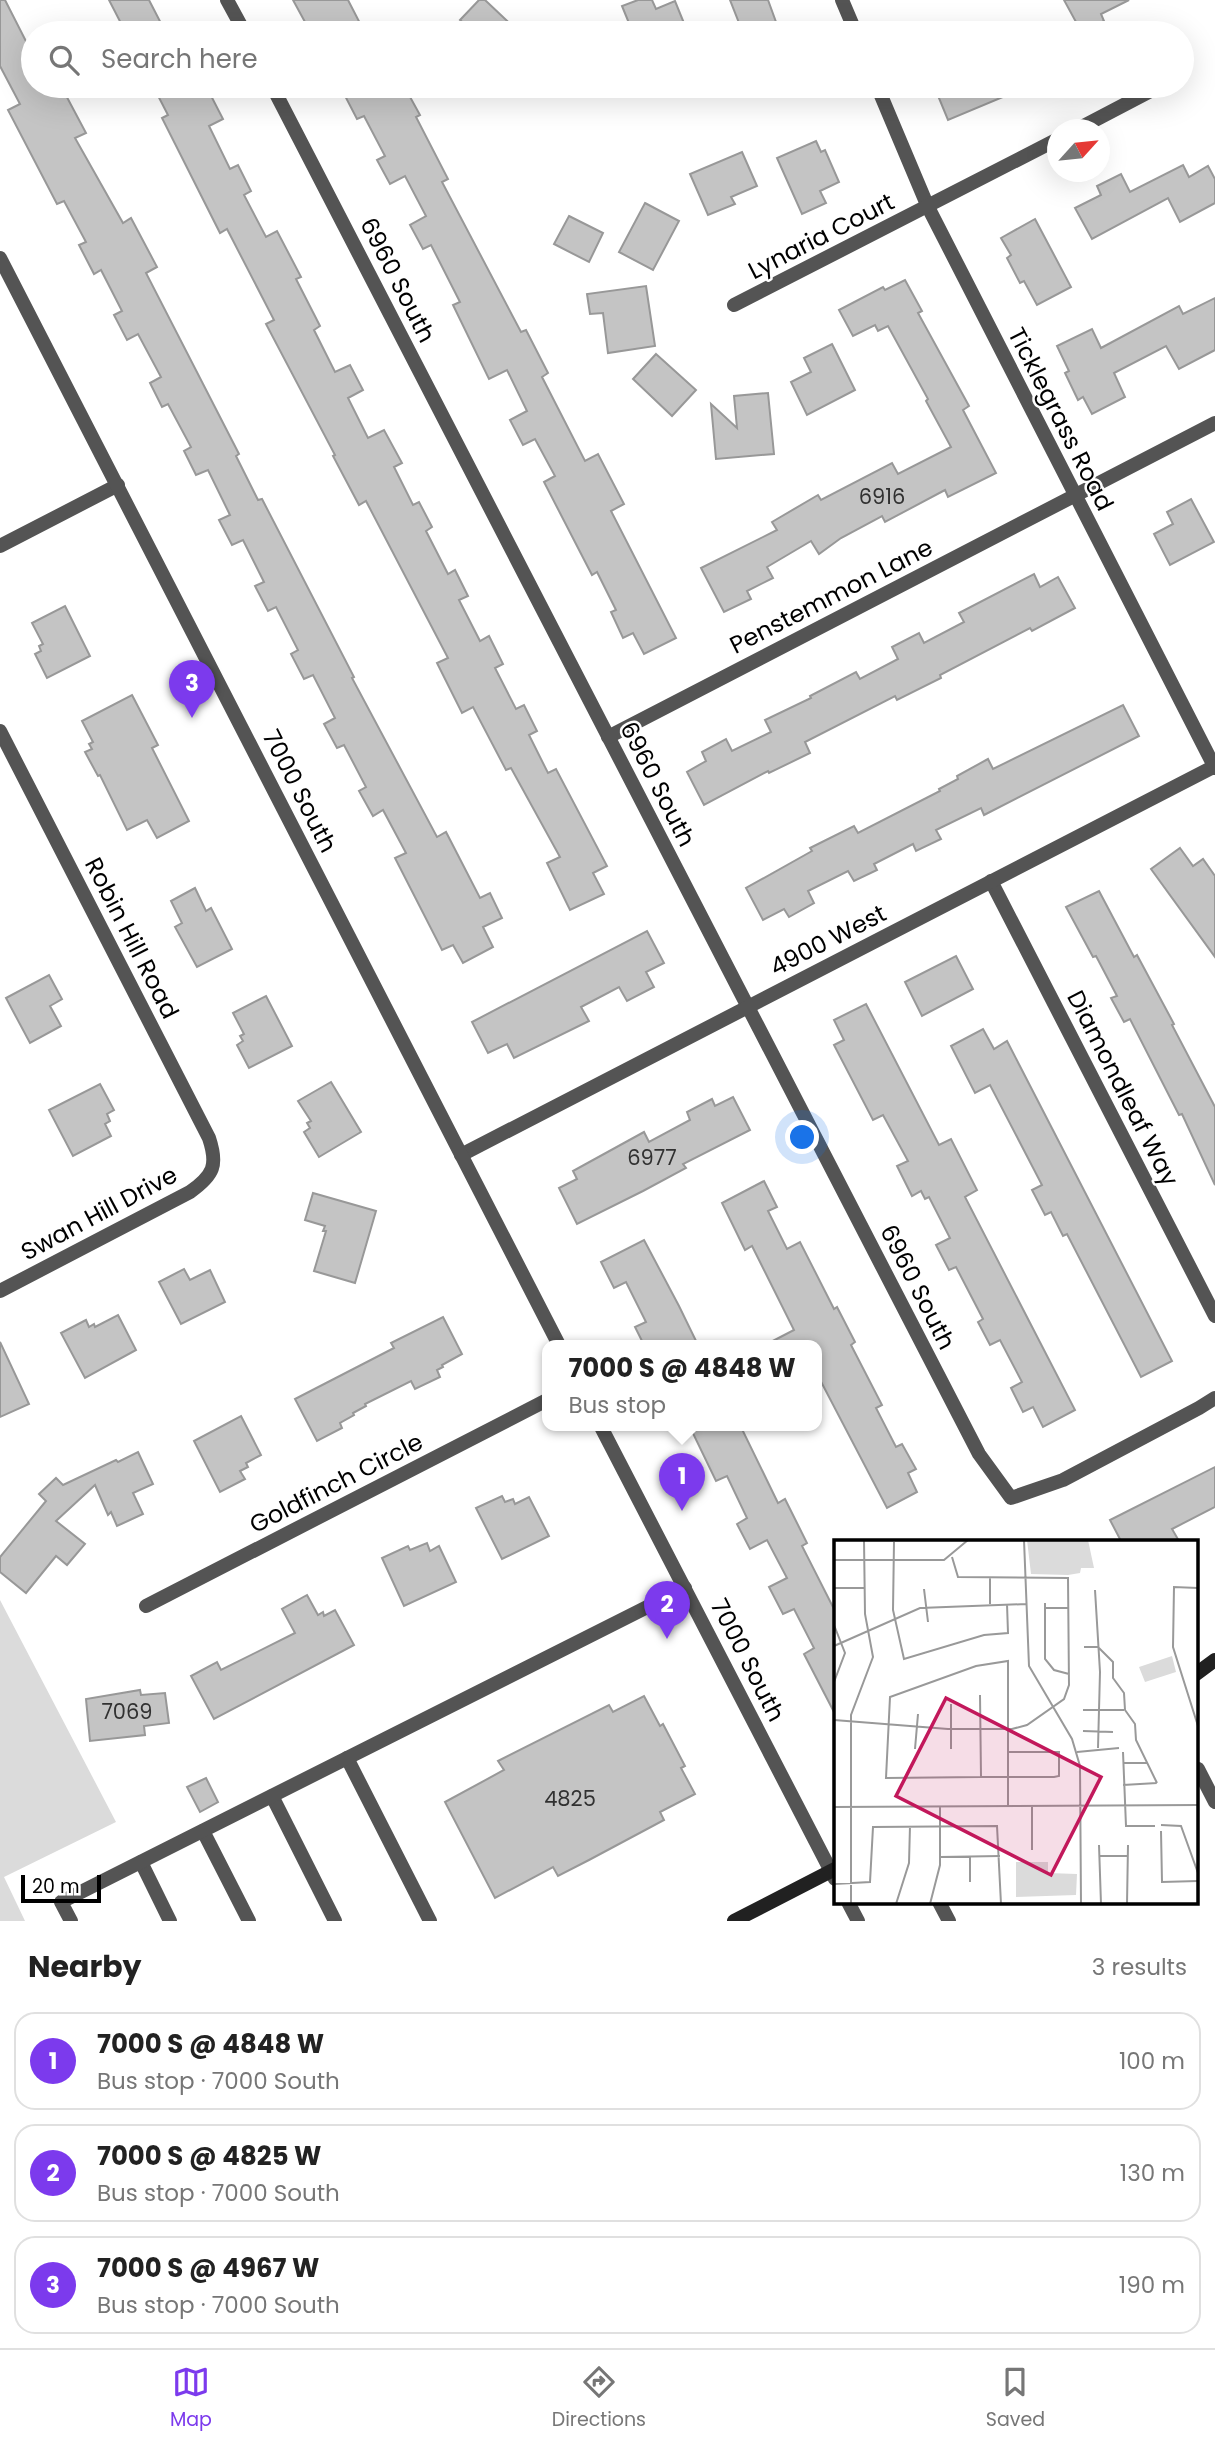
<!DOCTYPE html>
<html lang="en">
<head>
<meta charset="utf-8">
<style>
	:root { --surface:#fff; --page:#f6f6f6; --text:#222; --muted:#767676; --line:#e0e0e0; --accent:#7c3aed }
	body { margin:0; font-family:Poppins,sans-serif; background:var(--page); color:var(--text) }
	.compass { position:absolute; left:1047px; top:119px; width:63px; height:63px; border-radius:50%; background:var(--surface); box-shadow:0 7px 28px #0002; rotate:63deg }
	.scale { position:absolute; left:21px; bottom:18px; width:80px; box-sizing:border-box; padding-left:7px; border:4px solid #000; border-top:0; font-size:19px; line-height:24px; white-space:nowrap; color:#000; -webkit-text-stroke:5px #fff; paint-order:stroke }
	.you { position:absolute; left:803px; top:1138px; width:24px; height:24px; margin:-18px; border:5px solid #fff; border-radius:50%; background:#1a73e8; box-shadow:0 0 0 10px #1a73e833 }
	.badge { display:grid; place-items:center; width:46px; height:46px; border-radius:50%; background:var(--accent); color:#fff; font-size:23px; font-weight:700 }
	.pin { position:absolute; translate:-50% -58px; filter:drop-shadow(0 2px 4px #0008) }
	.pin::after { content:''; position:absolute; top:37px; width:24px; height:21px; background:inherit; clip-path:polygon(0 0,100% 0,50% 100%) }
	.popup { position:absolute; left:542px; top:1340px; width:280px; height:91px; box-sizing:border-box; display:grid; place-content:center; border-radius:14px; background:var(--surface); filter:drop-shadow(0 2px 5px #0005); font-size:23px; white-space:nowrap; color:var(--muted) }
	.popup b { font-size:26px; color:var(--text) }
	.popup::after { content:''; position:absolute; left:50%; top:100%; margin-left:-14px; border:14px solid transparent; border-top-color:var(--surface) }
	.list { margin:0; padding:0; list-style:none }
	h2 { display:flex; justify-content:space-between; align-items:center; height:91px; margin:0; padding:0 28px; font-size:30px }
	h2 small { font-size:23px; font-weight:400; color:var(--muted) }
	.list li { display:grid; grid-template-columns:46px 1fr auto; gap:21px; align-items:center; box-sizing:border-box; height:98px; margin:0 14px 14px; padding:0 14px; border:2px solid var(--line); border-radius:21px }
	.list b { display:block; font-size:26px; white-space:nowrap }
	.list p { margin:0; font-size:23px; white-space:nowrap; color:var(--muted) }
	.list em { font-size:23px; font-style:normal; color:var(--muted) }
	.icon { flex:none; width:38px; height:38px; fill:none; stroke:currentColor; stroke-width:2; stroke-linecap:round; stroke-linejoin:round }
	.map { position:relative; flex:none; width:1215px; height:1921px; overflow:hidden }
	.search { position:absolute; background:var(--surface); box-shadow:0 7px 28px #0002; left:21px; right:21px; top:21px; height:77px; display:flex; align-items:center; gap:18px; box-sizing:border-box; padding:0 24px; border-radius:38px; color:var(--muted); font-size:26px }
	.sheet { height:427px; background:var(--surface) }
	nav { display:flex; justify-content:space-around; align-items:center; box-sizing:border-box; height:98px; border-top:2px solid var(--line); background:var(--surface); font-size:19px; color:var(--muted) }
	nav a { display:grid; justify-items:center; gap:4px }
	nav .on { color:var(--accent) }
	.map>svg:first-child { display:block }
	.green { fill:#dbdbdb }
	.building { fill:#c4c4c4; stroke:#989898; stroke-width:2 }
	.lines { fill:none; stroke-linecap:round; stroke-linejoin:round }
	.service { stroke:#545454; stroke-width:14 }
	.minor { stroke:#545454; stroke-width:14 }
	.tertiary { stroke:#545454; stroke-width:14 }
	.secondary { stroke:#212121; stroke-width:14 }
	.labels { text-anchor:middle; dominant-baseline:central; stroke-width:5; stroke-linejoin:round; paint-order:stroke }
	.number-label { font-size:21px; fill:#313131 }
	.street-label { font-size:24px; fill:#000; stroke:#fff }
	.inset-road { fill:none; stroke:#999; stroke-width:2 }
	.view { fill:#c2185b; fill-opacity:0.15; stroke:#c2185b; stroke-width:3.5 }
	.inset-edge { fill:none; stroke:#000; stroke-width:3.5 }
</style>
</head>
<body>
<div class="map">
<svg width="1215" height="1921" viewBox="0 0 1215 1921">
	<rect width="100%" height="100%" fill="#fff"/>
	<!-- green -->
	<polygon class="green" points="0,1600 116,1822 4,1877 25,1921 0,1921"/>
	<!-- building -->
	<g class="building">
		<polygon points="0,0 5,0 33,55 33,86 61,86 86,133 75,138 123,223 131,218 157,267 146,273 239,454 236,456 258,500 262,499 354,677 352,678 437,837 446,832 480,898 490,893 502,918 483,927 493,947 463,963 453,945 442,950 395,858 406,853 383,810 373,816 359,791 366,787 344,745 337,748 324,724 335,718 313,675 304,679 291,654 298,650 276,607 268,611 255,586 264,582 243,540 232,545 219,520 230,515 208,470 196,475 184,451 191,447 168,404 162,407 150,383 161,377 138,334 127,340 114,315 122,311 101,270 94,274 79,245 86,242 64,201 57,204 8,110 20,104 0,66"/>
		<polygon points="109,0 149,0 166,33 126,33"/>
		<polygon points="293,0 348,0 365,33 311,33"/>
		<polygon points="479,0 485,0 520,33 474,33 460,20"/>
		<polygon points="638,0 652,0 656,9 675,1 688,33 633,33 622,6"/>
		<polygon points="730,0 768,0 780,33 743,33"/>
		<polygon points="1064,0 1129,0 1101,14 1104,21 1082,33"/>
		<polygon points="153,86 206,86 223,119 209,126 230,169 238,165 251,191 244,195 266,237 277,231 301,277 296,279 320,326 314,330 335,372 350,365 363,390 348,398 368,438 384,430 402,463 394,467 413,505 419,502 432,527 426,531 448,574 455,570 468,596 459,600 480,641 489,636 503,664 495,668 516,709 524,705 537,731 529,735 548,773 556,769 607,866 593,873 604,894 570,910 547,863 560,857 511,768 506,770 473,707 462,713 437,663 448,658 366,501 359,505 333,456 335,455 266,324 274,320 227,229 220,233 162,118 168,115"/>
		<polygon points="355,86 404,86 420,115 416,117 448,179 442,182 521,332 526,330 548,373 542,377 585,461 598,454 624,504 611,511 676,638 644,654 633,633 623,638 611,612 616,610 597,572 592,575 544,482 555,476 535,439 523,445 510,420 527,411 507,370 489,379 453,305 460,302 431,245 423,249 410,225 426,216 405,176 390,184 377,160 385,156 364,116 357,119 343,92"/>
		<polygon points="934,86 1029,86 948,120"/>
		<polygon points="816,141 821,152 825,150 839,182 820,191 826,203 802,214 777,158"/>
		<polygon points="742,152 757,186 731,197 735,204 708,215 690,174"/>
		<polygon points="1183,165 1189,177 1208,166 1215,179 1215,203 1180,222 1168,198 1092,239 1075,208 1101,195 1097,186 1121,174 1130,192"/>
		<polygon points="645,203 679,221 653,270 619,252"/>
		<polygon points="569,216 603,233 589,262 554,244"/>
		<polygon points="1035,219 1071,287 1037,305 1024,281 1020,283 1007,258 1011,255 1001,238"/>
		<polygon points="905,280 922,311 918,313 969,406 963,410 996,473 948,497 945,490 885,522 882,516 841,538 819,554 811,541 767,567 773,578 747,591 751,599 724,612 701,568 777,530 772,522 818,495 821,500 892,463 898,474 951,447 926,401 928,399 888,326 878,331 875,325 853,336 839,310 883,287 885,290"/>
		<polygon points="646,286 655,346 608,353 603,313 590,314 587,294"/>
		<polygon points="1215,298 1215,350 1179,369 1166,346 1114,373 1125,397 1092,414 1083,397 1078,400 1065,373 1069,371 1057,346 1092,329 1101,348 1179,306 1183,314"/>
		<polygon points="832,344 855,390 807,415 791,382 811,372 804,358"/>
		<polygon points="656,354 696,390 672,416 633,379"/>
		<polygon points="768,393 774,454 716,459 711,404 737,428 734,396"/>
		<polygon points="1191,499 1214,542 1170,565 1154,534 1173,524 1167,512"/>
		<polygon points="1034,574 1040,587 1058,577 1075,608 1032,631 1030,628 940,675 941,678 897,700 895,696 805,742 810,753 769,773 768,771 704,805 687,772 706,761 702,752 726,739 732,751 771,732 765,720 811,698 810,696 856,672 860,679 898,659 892,647 919,633 924,643 964,622 959,613"/>
		<polygon points="65,606 90,656 47,678 35,654 41,651 39,646 43,644 32,623"/>
		<polygon points="132,695 158,745 152,748 189,821 157,838 147,820 127,830 100,775 98,776 85,752 92,749 89,744 93,742 82,721"/>
		<polygon points="1123,705 1139,736 984,815 981,808 936,830 941,839 916,851 913,844 874,864 877,870 854,881 848,871 808,891 814,903 789,917 784,909 763,920 746,888 812,851 810,848 854,826 858,833 940,791 939,789 958,779 957,776 988,759 993,769"/>
		<polygon points="1180,848 1193,866 1203,859 1215,876 1215,957 1151,869"/>
		<polygon points="195,888 206,911 211,908 232,949 197,967 175,927 182,923 171,901"/>
		<polygon points="1099,891 1134,957 1137,955 1174,1024 1172,1025 1215,1107 1215,1185 1182,1114 1179,1115 1130,1019 1124,1022 1111,998 1117,996 1096,956 1093,957 1066,907"/>
		<polygon points="647,931 664,963 646,972 654,987 627,1001 619,987 581,1007 589,1021 514,1058 507,1044 488,1053 472,1022"/>
		<polygon points="956,956 973,989 922,1016 905,982"/>
		<polygon points="49,975 62,999 50,1006 61,1026 30,1043 6,998"/>
		<polygon points="266,996 292,1046 249,1068 237,1045 243,1041 240,1036 244,1034 233,1013"/>
		<polygon points="866,1004 939,1145 951,1139 977,1190 965,1197 1075,1410 1043,1427 1033,1407 1023,1412 1011,1388 1022,1382 1000,1340 990,1345 978,1322 983,1319 956,1267 949,1270 936,1245 950,1238 929,1197 925,1199 921,1191 912,1196 897,1166 908,1161 883,1115 873,1120 834,1045 844,1040 834,1020"/>
		<polygon points="983,1029 994,1049 1007,1041 1172,1361 1141,1377 1067,1234 1063,1236 1051,1212 1045,1215 1032,1190 1042,1185 990,1085 975,1093 951,1046"/>
		<polygon points="331,1082 361,1132 319,1157 304,1132 310,1128 307,1123 311,1121 298,1101"/>
		<polygon points="100,1084 114,1110 107,1114 110,1121 105,1124 111,1136 73,1156 49,1110"/>
		<polygon points="733,1097 750,1130 683,1164 686,1168 643,1191 577,1224 559,1188 577,1179 573,1171 644,1132 649,1142 690,1120 687,1112 712,1099 715,1106"/>
		<polygon points="764,1181 777,1207 768,1211 787,1249 800,1242 834,1309 837,1307 855,1342 851,1345 882,1405 876,1408 896,1447 902,1444 916,1469 908,1473 917,1492 887,1508 817,1374 817,1345 765,1345 794,1330 752,1246 745,1250 722,1203"/>
		<polygon points="313,1193 376,1211 355,1283 314,1271 326,1231 323,1231 325,1226 305,1220"/>
		<polygon points="644,1240 679,1306 698,1345 644,1345 635,1327 646,1322 626,1282 614,1288 601,1262"/>
		<polygon points="184,1269 190,1280 210,1270 225,1302 181,1324 159,1282"/>
		<polygon points="118,1315 136,1350 85,1378 61,1333 86,1320 89,1327 94,1324 95,1327"/>
		<polygon points="443,1317 462,1354 442,1365 443,1367 437,1370 440,1377 415,1389 411,1381 365,1404 366,1406 353,1413 354,1415 340,1423 342,1428 317,1441 295,1399 394,1348 391,1343"/>
		<polygon points="0,1342 29,1404 0,1417"/>
		<polygon points="241,1416 261,1455 246,1463 248,1467 240,1471 245,1479 220,1492 194,1441"/>
		<polygon points="689,1425 740,1425 778,1503 785,1499 807,1543 802,1546 835,1611 835,1714 804,1654 814,1648 794,1609 783,1614 769,1587 787,1578 767,1540 750,1549 737,1524 747,1518 727,1476 716,1481"/>
		<polygon points="138,1452 153,1484 133,1493 143,1514 117,1526 111,1512 108,1515 95,1485 56,1521 85,1544 67,1565 56,1556 26,1593 0,1572 0,1557 46,1501 39,1494 56,1478 63,1485 116,1460 118,1462"/>
		<polygon points="1215,1467 1215,1507 1172,1529 1179,1541 1121,1541 1110,1520"/>
		<polygon points="502,1496 505,1502 513,1499 515,1504 529,1497 549,1536 502,1559 476,1508"/>
		<polygon points="427,1543 430,1551 439,1546 456,1582 404,1606 382,1558 408,1546 410,1550"/>
		<polygon points="307,1595 318,1615 323,1612 324,1616 335,1610 354,1645 214,1719 191,1676 217,1662 221,1670 295,1633 282,1609"/>
		<polygon points="140,1690 141,1695 165,1693 169,1723 144,1726 145,1735 90,1741 86,1699"/>
		<polygon points="644,1696 660,1726 663,1724 685,1766 681,1768 695,1794 660,1812 664,1820 589,1860 558,1876 553,1867 495,1898 445,1802 504,1770 498,1761 609,1705 613,1712"/>
		<polygon points="206,1778 218,1802 200,1812 187,1787"/>
	</g>
	<g class="lines">
		<!-- service -->
		<g class="service">
			<polyline points="347,1758 430,1921"/>
			<polyline points="1196,1770 1198,1769 1215,1802"/>
			<polyline points="272,1796 335,1921"/>
			<polyline points="203,1831 249,1921"/>
			<polyline points="141,1862 170,1921"/>
			<polyline points="939,1902 949,1921"/>
			<polyline points="71,1921 61,1902 685,1588"/>
		</g>
		<!-- minor -->
		<g class="minor">
			<polyline points="227,0 245,33"/>
			<polyline points="842,0 856,33"/>
			<polyline points="272,86 979,1454 1011,1498 1063,1480 1199,1408 1215,1398"/>
			<polyline points="877,86 928,207 1215,768"/>
			<polyline points="1076,130 1160,86"/>
			<polyline points="734,305 1058,139"/>
			<polyline points="0,546 118,485"/>
			<path d="M0,731L209,1138C218,1165 214,1175 190,1192L0,1291"/>
			<polyline points="608,737 1215,423"/>
			<polyline points="991,881 1215,1316"/>
			<polyline points="461,1155 1215,766"/>
			<polyline points="146,1606 547,1400"/>
		</g>
		<!-- tertiary -->
		<g class="tertiary">
			<polyline points="0,258 559,1345"/>
			<polyline points="600,1425 835,1879"/>
			<polyline points="848,1902 858,1921"/>
		</g>
		<!-- secondary -->
		<g class="secondary">
			<polyline points="1196,1674 1215,1660"/>
			<polyline points="734,1921 835,1869"/>
		</g>
	</g>
	<g class="labels">
		<!-- number labels -->
		<g class="number-label">
			<text x="882" y="496">6916</text>
			<text x="652" y="1157">6977</text>
			<text x="127" y="1711">7069</text>
			<text x="570" y="1798">4825</text>
		</g>
		<!-- street labels -->
		<g class="street-label">
			<text transform="translate(821 236) rotate(-27)">Lynaria Court</text>
			<text transform="translate(398 280) rotate(63)">6960 South</text>
			<text transform="translate(1061 419) rotate(63)">Ticklegrass Road</text>
			<text transform="translate(831 596) rotate(-27)">Penstemmon Lane</text>
			<text transform="translate(658 784) rotate(63)">6960 South</text>
			<text transform="translate(300 791) rotate(63)">7000 South</text>
			<text transform="translate(132 938) rotate(63)">Robin Hill Road</text>
			<text transform="translate(828 940) rotate(-27)">4900 West</text>
			<text transform="translate(1123 1088) rotate(63)">Diamondleaf Way</text>
			<text transform="translate(99 1213) rotate(-28)">Swan Hill Drive</text>
			<text transform="translate(918 1287) rotate(63)">6960 South</text>
			<text transform="translate(336 1483) rotate(-27)">Goldfinch Circle</text>
			<text transform="translate(748 1660) rotate(63)">7000 South</text>
		</g>
	</g>
	<!-- overview -->
	<g transform="translate(834 1540)">
		<rect width="364" height="364" fill="#fff"/>
		<path d="M193,0H254L260,28H247L246,33L234,35L197,34ZM338,116L342,132L311,142L305,127ZM182,322H214V333L243,334L242,355L182,357Z" fill="#dbdbdb"/>
		<path class="inset-road" d="M190,0L195,126L238,199L246,226L247,364M60,2L59,70L70,119L150,95L174,93L173,64M0,20H110L134,0M156,37V64M0,48H31M364,48L340,47L339,107L364,186M90,49L94,82M261,50L266,132L264,208M211,63V119L220,130L235,134M210,68H235M0,85L11,113L0,142M0,106L86,68L192,64M250,107H264L279,122V138L290,153L291,170L301,184L302,200L323,243M146,155L147,237M117,164V209M249,170H290M0,180L114,189H178L193,185L230,159L235,145L234,38L124,37L118,17M249,191L279,192M81,209L84,174M174,212H225V236L220,237H147L52,238L56,157L142,126L174,121V266M243,212L285,208M289,212L292,286H321M289,223H313M289,245L323,243M198,266V310M0,267L364,265M327,285L347,286L364,333M327,291L328,342L364,341M265,305L267,364M266,316H294M106,317L166,316M136,317V342M0,344L36,342L39,287L163,286L167,364M17,364V175L39,117L31,74L30,0M62,364L75,323L76,286M96,364L106,325V267M293,364L294,305"/>
		<path class="view" d="M112,158L267,237L217,335L62,256Z"/>
		<rect width="364" height="364" class="inset-edge"/>
	</g>
</svg>
<svg class="compass" viewBox="-18 -18 36 36"><path d="M0-13l5 13h-10z" fill="#e53935"/><path d="M0 13l5-13h-10z" fill="#767676"/></svg>
<div class="scale">20 m</div>
<div class="you"></div>
<div class="pin badge" style="left:682px;top:1511px">1</div>
<div class="popup"><b>7000 S @ 4848 W</b>Bus stop</div>
<div class="pin badge" style="left:667px;top:1639px">2</div>
<div class="pin badge" style="left:192px;top:718px">3</div>
<div class="search"><svg class="icon" aria-label="search" viewBox="0 0 24 24"><circle cx="10" cy="10" r="6"/><path d="M15 15l6 6"/></svg>Search here</div>
</div>
<section class="sheet">
<h2>Nearby<small>3 results</small></h2>
<ul class="list">
<li><span class="badge">1</span><div><b>7000 S @ 4848 W</b><p>Bus stop · 7000 South</p></div><em>100 m</em></li>
<li><span class="badge">2</span><div><b>7000 S @ 4825 W</b><p>Bus stop · 7000 South</p></div><em>130 m</em></li>
<li><span class="badge">3</span><div><b>7000 S @ 4967 W</b><p>Bus stop · 7000 South</p></div><em>190 m</em></li>
</ul>
</section>
<nav>
<a class="on"><svg class="icon" aria-label="map" viewBox="0 0 24 24"><path d="M3 6l6-2 6 2 6-2v14l-6 2-6-2-6 2zM9 4v14M15 6v14"/></svg>Map</a>
<a><svg class="icon" aria-label="directions" viewBox="0 0 24 24"><path d="M12 3l9 9-9 9-9-9zM9 14v-3h6M13 9l2 2-2 2"/></svg>Directions</a>
<a><svg class="icon" aria-label="saved" viewBox="0 0 24 24"><path d="M7 4h10v16l-5-4-5 4z"/></svg>Saved</a>
</nav>
</body>
</html>
